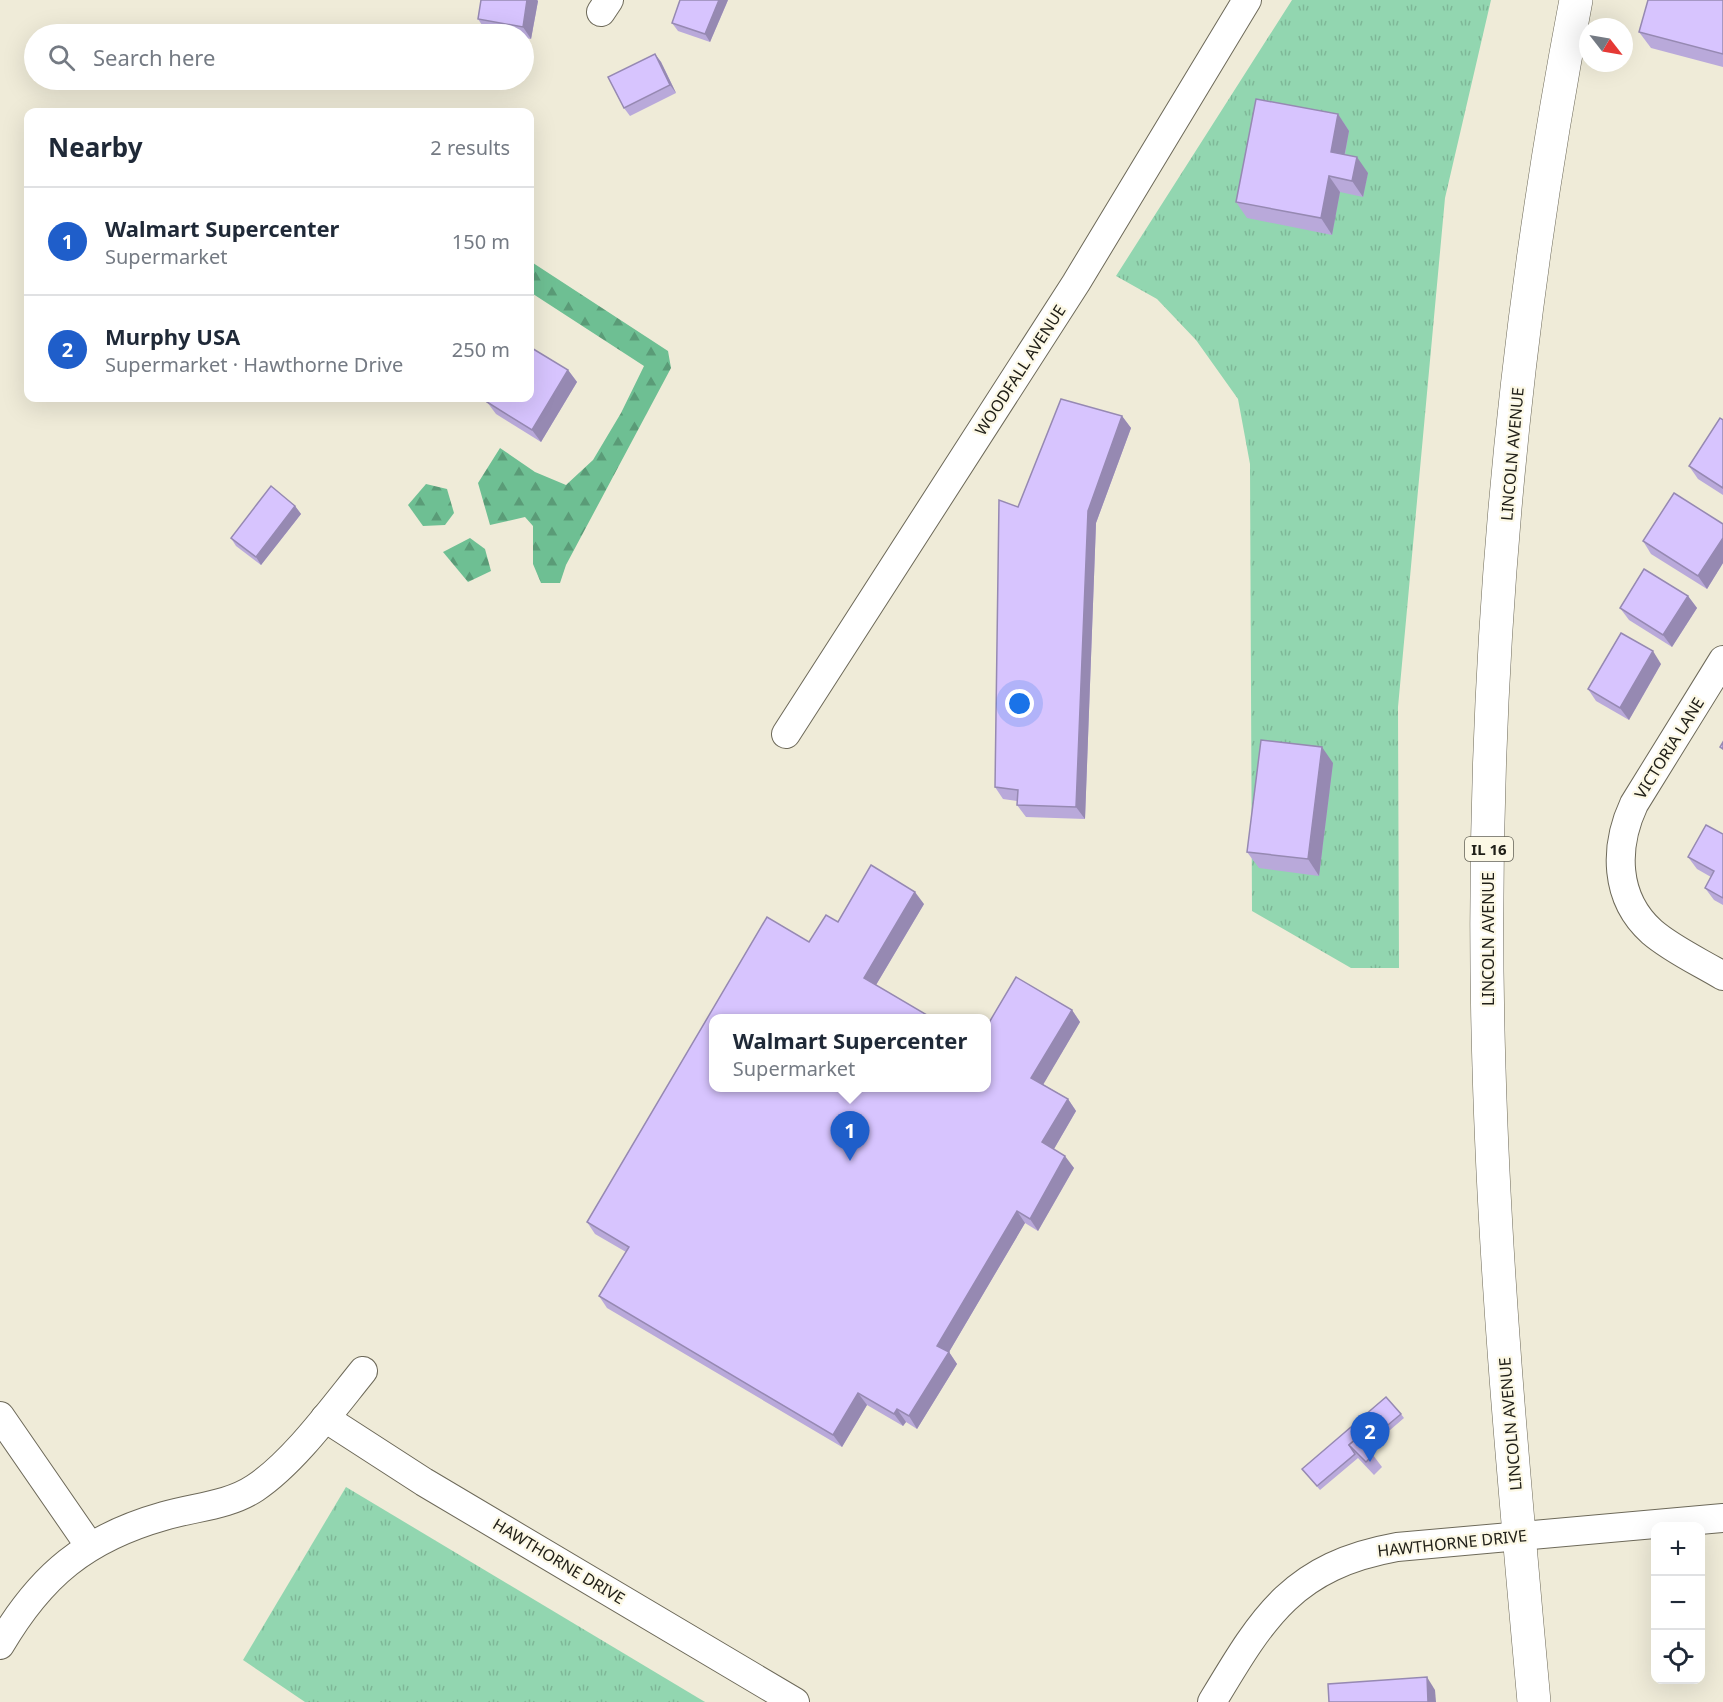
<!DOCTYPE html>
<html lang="en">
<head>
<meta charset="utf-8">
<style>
	:root { --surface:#fff; --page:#f6f6f7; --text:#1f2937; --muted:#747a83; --line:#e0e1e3; --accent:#1f5eca }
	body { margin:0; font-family:"Noto Sans",sans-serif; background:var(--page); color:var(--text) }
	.controls { position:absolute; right:18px; bottom:18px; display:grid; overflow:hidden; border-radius:12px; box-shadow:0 6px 24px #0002 }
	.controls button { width:54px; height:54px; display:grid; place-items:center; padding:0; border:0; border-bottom:2px solid var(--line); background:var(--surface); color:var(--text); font:30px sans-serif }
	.compass { position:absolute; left:1579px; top:18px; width:54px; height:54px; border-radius:50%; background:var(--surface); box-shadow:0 6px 24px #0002; rotate:121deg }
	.you { position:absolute; left:1020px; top:704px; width:21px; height:21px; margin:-15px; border:4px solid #fff; border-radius:50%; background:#1a73e8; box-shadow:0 0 0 9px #1a73e833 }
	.badge { display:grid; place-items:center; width:39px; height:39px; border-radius:50%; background:var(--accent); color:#fff; font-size:20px; font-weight:700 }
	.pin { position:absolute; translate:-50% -50px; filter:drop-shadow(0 2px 3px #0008) }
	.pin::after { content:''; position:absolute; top:32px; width:21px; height:18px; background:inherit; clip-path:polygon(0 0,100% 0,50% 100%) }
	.popup { position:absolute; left:709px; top:1014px; width:282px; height:78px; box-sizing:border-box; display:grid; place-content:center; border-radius:12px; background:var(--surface); filter:drop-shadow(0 2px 4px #0005); font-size:20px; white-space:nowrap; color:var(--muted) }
	.popup b { font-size:22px; color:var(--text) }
	.popup::after { content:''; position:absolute; left:50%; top:100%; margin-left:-12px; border:12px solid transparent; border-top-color:var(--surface) }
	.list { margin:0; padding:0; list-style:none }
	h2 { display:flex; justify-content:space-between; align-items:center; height:78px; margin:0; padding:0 24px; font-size:26px }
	h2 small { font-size:20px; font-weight:400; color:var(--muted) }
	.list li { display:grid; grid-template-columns:39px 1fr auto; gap:18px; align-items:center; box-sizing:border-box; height:108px; padding:0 24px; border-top:2px solid var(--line) }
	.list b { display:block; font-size:22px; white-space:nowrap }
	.list p { margin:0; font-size:20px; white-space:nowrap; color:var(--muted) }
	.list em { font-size:20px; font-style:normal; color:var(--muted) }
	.icon { flex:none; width:33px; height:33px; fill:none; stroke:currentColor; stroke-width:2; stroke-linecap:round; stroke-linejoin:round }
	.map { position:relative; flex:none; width:1723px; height:1702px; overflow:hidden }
	.search { position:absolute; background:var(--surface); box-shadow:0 6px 24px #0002; left:24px; top:24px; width:510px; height:66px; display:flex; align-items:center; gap:15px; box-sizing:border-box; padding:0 21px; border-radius:33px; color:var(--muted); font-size:22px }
	.panel { position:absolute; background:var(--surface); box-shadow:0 6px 24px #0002; left:24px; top:108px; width:510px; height:294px; border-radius:12px }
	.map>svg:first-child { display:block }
	.grass { fill:url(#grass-tufts) }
	.forest { fill:url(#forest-firs) }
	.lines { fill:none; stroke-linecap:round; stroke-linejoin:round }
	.minor-casing { stroke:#6d6959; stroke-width:30 }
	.major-casing { stroke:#6d6959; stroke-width:34 }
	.minor { stroke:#fff; stroke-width:28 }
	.major { stroke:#fff; stroke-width:33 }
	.wall { fill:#b9a9da }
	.shaded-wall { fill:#9689b2 }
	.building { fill:#d7c4fe; stroke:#9689b2; stroke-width:1.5 }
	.labels { text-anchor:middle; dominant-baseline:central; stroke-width:4.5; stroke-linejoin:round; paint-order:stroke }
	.shield { fill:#fcf8e5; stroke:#636156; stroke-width:1.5 }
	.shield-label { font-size:15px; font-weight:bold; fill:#212019 }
	.street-label { font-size:16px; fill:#212019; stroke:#fcf8e5 }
</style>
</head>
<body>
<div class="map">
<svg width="1723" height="1702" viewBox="0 0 1723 1702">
	<defs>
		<pattern id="grass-tufts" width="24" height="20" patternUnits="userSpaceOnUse" patternTransform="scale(1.5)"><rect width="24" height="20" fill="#92d6b0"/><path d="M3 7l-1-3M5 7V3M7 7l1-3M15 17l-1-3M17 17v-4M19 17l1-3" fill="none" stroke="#7eb797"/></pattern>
		<pattern id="forest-firs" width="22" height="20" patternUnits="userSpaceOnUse" patternTransform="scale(1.5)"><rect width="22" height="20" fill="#6ebf93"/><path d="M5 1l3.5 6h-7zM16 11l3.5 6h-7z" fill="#5a9b77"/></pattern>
	</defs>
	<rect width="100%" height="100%" fill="#efebd8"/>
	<!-- grass -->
	<g class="grass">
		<polygon points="1292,0 1491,0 1445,198 1398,707 1399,968 1351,968 1252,911 1250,464 1238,399 1196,340 1157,299 1116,276"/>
		<polygon points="346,1487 705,1702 305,1702 243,1660"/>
	</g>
	<!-- forest -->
	<g class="forest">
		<polygon points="530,261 668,351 671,368 566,565 560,583 541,583 533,564 533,526 525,517 490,525 478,483 500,448 535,472 566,485 593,460 621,413 644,366 530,292"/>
		<polygon points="426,484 447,489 454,513 445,525 423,526 408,505"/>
		<polygon points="470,538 485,549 491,571 468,582 443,552"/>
	</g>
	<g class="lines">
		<!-- minor casing -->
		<g class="minor-casing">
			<g id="minor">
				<polyline points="601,12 609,0"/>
				<path d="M1723,660L1634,804C1614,847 1614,898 1652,932C1673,950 1700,962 1723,976"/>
				<polyline points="786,734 1076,283 1247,0"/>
				<polyline points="0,1416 89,1545"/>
				<polyline points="325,1418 424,1482 795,1702"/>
				<path d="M0,1645C41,1575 86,1538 164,1516C194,1507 228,1506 255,1488C294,1462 333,1408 363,1371"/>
				<path d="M1212,1702C1263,1617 1292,1566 1397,1547L1723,1518"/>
			</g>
		</g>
		<!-- major casing -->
		<g class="major-casing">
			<path id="major" d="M1534,1702C1515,1491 1495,1280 1489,1068C1478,712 1509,350 1576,0"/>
		</g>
		<!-- minor -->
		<use href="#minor" class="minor"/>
		<!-- major -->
		<use href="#major" class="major"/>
	</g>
	<!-- wall -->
	<g class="wall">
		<polygon points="481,0 537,0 538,1 531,39 524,38 524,34 505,34 486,31 478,19"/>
		<polygon points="728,0 710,42 678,31 672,23"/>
		<polygon points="1723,0 1723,67 1651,48 1639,32"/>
		<polygon points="655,54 661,62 676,93 630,116 624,108"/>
		<polygon points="1338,114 1349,131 1345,155 1368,173 1363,197 1340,192 1332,235 1247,218 1236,202"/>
		<polygon points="568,370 577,382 541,442 496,414 487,402"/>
		<polygon points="1122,416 1131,428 1096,523 1085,819 1026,817 1017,805 1017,801 1003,799 995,787 1018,507"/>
		<polygon points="1723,420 1723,495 1698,479 1689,466"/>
		<polygon points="295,506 301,514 261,565 236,546 231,538"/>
		<polygon points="1723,524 1723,563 1707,589 1651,554 1643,541"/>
		<polygon points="1688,596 1697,608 1672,647 1629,620 1620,608"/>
		<polygon points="1661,664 1629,720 1596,701 1588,689"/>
		<polygon points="1333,763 1319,876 1259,868 1247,852"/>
		<polygon points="1723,834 1723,905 1714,900 1705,888 1711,877 1697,869 1688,857"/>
		<polygon points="924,904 876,985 987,1088 1072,1010 1080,1022 1043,1084 1068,1099 1076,1111 1054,1149 1074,1168 1038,1231 1025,1223 949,1352 957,1364 917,1429 906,1422 903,1426 867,1405 842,1447 607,1308 599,1296 626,1252 595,1234 587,1222 809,942 838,922"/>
		<polygon points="1401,1414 1404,1418 1368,1449 1373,1455 1382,1467 1374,1475 1358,1458 1320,1490 1302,1469"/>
	</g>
	<!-- shaded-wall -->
	<g class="shaded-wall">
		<polygon points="527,0 537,0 538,1 531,39 523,27"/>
		<polygon points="719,0 728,0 710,42 705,34"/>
		<polygon points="655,54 661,62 676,93 670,85"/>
		<polygon points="1338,114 1349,131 1342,168 1331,152"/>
		<polygon points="1357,157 1368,173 1363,197 1352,181"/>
		<polygon points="1329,176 1340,192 1332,235 1321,218"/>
		<polygon points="568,370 577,382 541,442 532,430"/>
		<polygon points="449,398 455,398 452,402"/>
		<polygon points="1122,416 1131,428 1096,523 1085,819 1076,807 1088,511"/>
		<polygon points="295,506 301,514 261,565 256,557"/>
		<polygon points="1723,538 1723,563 1707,589 1698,576"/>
		<polygon points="1688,596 1697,608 1672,647 1663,635"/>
		<polygon points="1653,651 1661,664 1629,720 1620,708"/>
		<polygon points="1322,747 1333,763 1319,876 1308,859"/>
		<polygon points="915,892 924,904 873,990 864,978"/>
		<polygon points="1072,1010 1080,1022 1040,1090 1031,1078"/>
		<polygon points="1068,1099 1076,1111 1051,1154 1042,1142"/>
		<polygon points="1065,1156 1074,1168 1038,1231 1030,1219"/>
		<polygon points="1017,1211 1025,1223 949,1352 957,1364 917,1429 909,1416 937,1346"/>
		<polygon points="858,1393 867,1405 842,1447 833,1435"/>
		<polygon points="897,1409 906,1422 903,1426 894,1414"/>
		<polygon points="1427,1677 1435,1690 1436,1702 1428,1702"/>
	</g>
	<!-- building -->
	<g class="building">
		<polygon points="481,0 527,0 523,27 478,19"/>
		<polygon points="680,0 719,0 705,34 672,23"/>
		<polygon points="1648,0 1723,0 1723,54 1639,32"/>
		<polygon points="655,54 670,85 624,108 608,77"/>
		<polygon points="1256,99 1338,114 1331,152 1357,157 1352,181 1329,176 1321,218 1236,202"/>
		<polygon points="530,347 568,370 532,430 487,402 490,398 530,398"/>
		<polygon points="1061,399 1122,416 1088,511 1076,807 1017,805 1018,790 995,787 999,500 1018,507"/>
		<polygon points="1720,418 1723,420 1723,488 1689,466"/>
		<polygon points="271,486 295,506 256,557 231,538"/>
		<polygon points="1674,493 1723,524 1723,538 1698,576 1643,541"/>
		<polygon points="1644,569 1688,596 1663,635 1620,608"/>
		<polygon points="1621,633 1653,651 1620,708 1588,689"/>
		<polygon points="1261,740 1322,747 1308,859 1247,852"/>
		<polygon points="1723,742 1723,749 1720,747"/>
		<polygon points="1706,825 1723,834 1723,898 1705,888 1714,871 1688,857"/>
		<polygon points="871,865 915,892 864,978 932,1018 714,1018 714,1088 987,1088 987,1026 1016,977 1072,1010 1031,1078 1068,1099 1042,1142 1065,1156 1030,1219 1017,1211 937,1346 949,1352 909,1416 897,1409 894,1414 858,1393 833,1435 599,1296 629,1247 587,1222 767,917 809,942 826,915 838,922"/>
		<polygon points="1386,1397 1401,1414 1364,1445 1357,1438 1349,1445 1355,1454 1317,1486 1302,1469"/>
		<polygon points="1357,1438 1373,1455 1366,1462 1349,1445"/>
		<polygon points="1427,1677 1428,1702 1329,1702 1328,1684"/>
	</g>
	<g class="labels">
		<!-- shield labels -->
		<rect class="shield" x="1465" y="837" width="48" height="24" rx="4.5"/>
		<g class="shield-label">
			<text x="1489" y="849">IL 16</text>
		</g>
		<!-- street labels -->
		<g class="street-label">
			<text transform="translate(1020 370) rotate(-57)">WOODFALL AVENUE</text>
			<text transform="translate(1512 454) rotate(-85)">LINCOLN AVENUE</text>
			<text transform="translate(1669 748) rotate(-58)">VICTORIA LANE</text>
			<text transform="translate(1488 939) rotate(-90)">LINCOLN AVENUE</text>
			<text transform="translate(1510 1424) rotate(-95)">LINCOLN AVENUE</text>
			<text transform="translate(1452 1543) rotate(-6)">HAWTHORNE DRIVE</text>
			<text transform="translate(559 1561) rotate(31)">HAWTHORNE DRIVE</text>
		</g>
	</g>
</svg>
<div class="controls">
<button>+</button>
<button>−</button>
<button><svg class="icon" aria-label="locate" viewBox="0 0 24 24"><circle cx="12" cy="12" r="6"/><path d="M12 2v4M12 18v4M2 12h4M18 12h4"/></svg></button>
</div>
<svg class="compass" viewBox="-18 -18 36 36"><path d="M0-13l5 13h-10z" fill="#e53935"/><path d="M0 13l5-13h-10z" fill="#747a83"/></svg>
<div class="you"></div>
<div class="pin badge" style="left:850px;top:1161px">1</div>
<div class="popup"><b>Walmart Supercenter</b>Supermarket</div>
<div class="pin badge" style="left:1370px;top:1462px">2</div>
<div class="search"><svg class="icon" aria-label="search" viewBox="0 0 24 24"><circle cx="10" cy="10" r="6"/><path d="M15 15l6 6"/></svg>Search here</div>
<section class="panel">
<h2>Nearby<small>2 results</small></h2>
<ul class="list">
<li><span class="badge">1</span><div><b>Walmart Supercenter</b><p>Supermarket</p></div><em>150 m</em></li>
<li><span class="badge">2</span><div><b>Murphy USA</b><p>Supermarket · Hawthorne Drive</p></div><em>250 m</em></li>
</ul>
</section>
</div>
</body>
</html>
